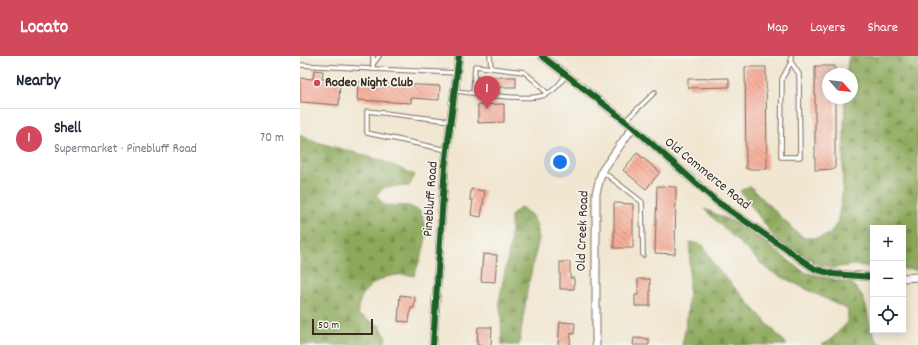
<!DOCTYPE html>
<html lang="en">
<head>
<meta charset="utf-8">
<style>
	:root { --surface:#fff; --page:#f2f2f3; --text:#1f2937; --muted:#747a83; --line:#e0e1e3; --accent:#d1495b }
	body { margin:0; font-family:Dekko,sans-serif; background:var(--page); color:var(--text) }
	.controls { position:absolute; right:12px; bottom:12px; display:grid; overflow:hidden; border-radius:0px; box-shadow:0 2px 10px #0003 }
	.controls button { width:36px; height:36px; display:grid; place-items:center; padding:0; border:0; border-bottom:1px solid var(--line); background:var(--surface); color:var(--text); font:20px sans-serif }
	.compass { position:absolute; left:522px; top:12px; width:36px; height:36px; border-radius:50%; background:var(--surface); box-shadow:0 2px 10px #0003; rotate:117deg }
	.scale { position:absolute; left:12px; bottom:10px; width:61px; box-sizing:border-box; padding-left:4px; border:2px solid #3b2a1e; border-top:0; font-size:11px; line-height:14px; white-space:nowrap; color:#3b2a1e; -webkit-text-stroke:3px #f6f6f2; paint-order:stroke }
	.you { position:absolute; left:260px; top:106px; width:14px; height:14px; margin:-10px; border:3px solid #fff; border-radius:50%; background:#1a73e8; box-shadow:0 0 0 6px #1a73e833 }
	.badge { display:grid; place-items:center; width:26px; height:26px; border-radius:50%; background:var(--accent); color:#fff; font-size:13px; font-weight:700 }
	.pin { position:absolute; translate:-50% -33px; filter:drop-shadow(0 1px 2px #0008) }
	.pin::after { content:''; position:absolute; top:21px; width:14px; height:12px; background:inherit; clip-path:polygon(0 0,100% 0,50% 100%) }
	.list { margin:0; padding:0; list-style:none }
	h2 { display:flex; justify-content:space-between; align-items:center; height:52px; margin:0; padding:0 16px; font-size:17px }
	h2 small { font-size:13px; font-weight:400; color:var(--muted) }
	.list li { display:grid; grid-template-columns:26px 1fr auto; gap:12px; align-items:center; box-sizing:border-box; height:60px; padding:0 16px; border-top:1px solid var(--line) }
	.list b { display:block; font-size:15px; white-space:nowrap }
	.list p { margin:0; font-size:13px; white-space:nowrap; color:var(--muted) }
	.list em { font-size:13px; font-style:normal; color:var(--muted) }
	.icon { flex:none; width:22px; height:22px; fill:none; stroke:currentColor; stroke-width:2; stroke-linecap:round; stroke-linejoin:round }
	.map { position:relative; flex:none; width:618px; height:289px; overflow:hidden }
	header { display:flex; align-items:center; gap:24px; box-sizing:border-box; height:56px; padding:0 20px; background:var(--accent); color:#fff }
	header strong { font-size:19px }
	nav { display:flex; gap:22px; margin-inline-start:auto; font-size:14px }
	main { display:flex }
	aside { flex:1; background:var(--surface) }
	.map>svg:first-child { display:block }
	.forest { fill:url(#forest-firs); stroke:#64693c }
	.building { fill:url(#building-back-hatch) }
	.lines { fill:none; stroke-linecap:round; stroke-linejoin:round }
	.lane-casing { stroke:#7b6c5c; stroke-width:5.5 }
	.street-casing { stroke:#7b6c5c; stroke-width:9 }
	.lane { stroke:#fff; stroke-width:3.5 }
	.street { stroke:#fff; stroke-width:7 }
	.cycleway-casing { stroke:#f6f6f2; stroke-width:8 }
	.cycleway { stroke:#1b5e20; stroke-width:6 }
	.poi-dot { fill:#d1495b; stroke:#f6f6f2; stroke-width:1.5 }
	.labels { text-anchor:middle; dominant-baseline:central; stroke-width:3; stroke-linejoin:round; paint-order:stroke }
	.poi-label { font-size:14px; font-weight:bold; fill:#3b2a1e; stroke:#f6f6f2; text-anchor:start }
	.street-label { font-size:14px; fill:#3b2a1e; stroke:#f6f6f2 }
</style>
</head>
<body>
<header>
<strong>Locato</strong>
<nav><a>Map</a><a>Layers</a><a>Share</a></nav>
</header>
<main>
<aside>
<h2>Nearby<small></small></h2>
<ul class="list">
<li><span class="badge">1</span><div><b>Shell</b><p>Supermarket · Pinebluff Road</p></div><em>70 m</em></li>
</ul>
</aside>
<div class="map">
<svg width="618" height="289" viewBox="0 0 618 289">
	<defs>
		<pattern id="forest-firs" width="22" height="20" patternUnits="userSpaceOnUse"><rect width="22" height="20" fill="#8ca85a"/><path d="M5 1l3.5 6h-7zM16 11l3.5 6h-7z" fill="#74894a"/></pattern>
		<pattern id="building-back-hatch" width="6" height="6" patternUnits="userSpaceOnUse"><rect width="6" height="6" fill="#f6af9b"/><path d="M-1 5l2 2M0 0l6 6M5-1l2 2" fill="none" stroke="#c88f7e"/></pattern>
	</defs>
	<rect width="100%" height="100%" fill="#f6f6f2"/>
	<filter id="ink" filterUnits="userSpaceOnUse"><feTurbulence type="fractalNoise" baseFrequency=".025" numOctaves="2"/><feDisplacementMap in="SourceGraphic" scale="8" xChannelSelector="R" yChannelSelector="G"/><feConvolveMatrix kernelMatrix="1 2 1 2 8 2 1 2 1" color-interpolation-filters="sRGB"/></filter>
	<filter id="wash" filterUnits="userSpaceOnUse"><feTurbulence type="fractalNoise" baseFrequency=".012" numOctaves="4" result="noise"/><feDisplacementMap in="SourceGraphic" scale="16" xChannelSelector="R" yChannelSelector="G"/><feGaussianBlur stdDeviation="0.9" result="paint"/><feColorMatrix in="noise" values="0 0 0 0 0 0 0 0 0 0 0 0 0 0 0 0 0 1.4 0 .05"/><feComposite in="paint" operator="in"/></filter>
	<g filter="url(#wash)">
		<rect width="100%" height="100%" fill="#f1e6d0"/>
		<!-- forest -->
		<g class="forest">
			<polygon points="549,0 618,0 618,214 603,213 603,172 573,172 573,211 553,209 532,212 498,201 478,186 440,135 450,130 495,175 505,182 518,182 530,178 537,167 542,141 545,42 552,42 552,18 546,18"/>
			<path d="M0,78L17,86L81,104L115,119L109,130L85,131L76,139L84,149L109,150L120,155C133,179 122,196 114,220C87,214 57,229 58,259L80,270L86,281L84,289H0Z"/>
			<polygon points="221,151 231,159 237,169 239,182 228,230 219,289 202,289 201,258 199,245 211,185 211,160"/>
			<polygon points="404,153 441,169 504,216 553,228 561,238 566,250 571,274 577,285 584,289 521,289 528,286 547,267 548,254 468,214"/>
			<path d="M390,186L403,189L415,210L487,289H382C390,256 389,220 390,186Z"/>
		</g>
		<g id="blocks">
			<!-- building -->
			<g class="building">
				<polygon points="515,10 535,10 535,18 528,18 528,42 535,42 535,113 515,114"/>
				<polygon points="445,11 466,11 467,113 446,113"/>
				<polygon points="14,14 23,15 22,23 40,24 39,49 0,46 0,22 13,23"/>
				<rect x="177" y="21" width="39" height="10"/>
				<polygon points="429,22 429,31 388,32 388,23"/>
				<polygon points="58,26 140,30 139,44 111,42 111,47 57,44"/>
				<polygon points="204,48 204,66 178,67 178,49"/>
				<polygon points="337,97 360,116 346,133 323,114"/>
				<polygon points="357,130 376,131 375,198 355,197"/>
				<polygon points="171,133 185,135 181,161 171,159 173,144 170,144"/>
				<polygon points="314,147 333,148 333,192 314,192"/>
				<polygon points="183,198 197,199 195,226 181,225"/>
				<polygon points="260,206 270,206 270,222 274,222 274,233 260,233"/>
				<polygon points="338,223 350,223 350,250 335,250 335,239 338,239"/>
				<polygon points="100,239 115,241 114,252 111,252 109,266 98,265"/>
				<polygon points="260,266 275,267 274,278 271,277 270,289 258,289"/>
				<polygon points="178,271 192,271 191,289 177,289"/>
				<polygon points="334,282 349,283 349,289 333,289"/>
			</g>
		</g>
	</g>
	<g filter="url(#ink)">
		<use href="#blocks" fill-opacity="0" stroke="#7b6c5c" stroke-width="1"/>
		<g class="lines">
			<!-- lane casing -->
			<g class="lane-casing">
				<g id="lane">
					<polyline points="190,0 191,11"/>
					<polyline points="491,6 499,18 500,101 481,101 482,23 491,6 491,0"/>
					<polyline points="73,8 79,0"/>
					<polyline points="0,9 73,13 73,0"/>
					<polyline points="73,13 157,17"/>
					<path d="M155,35C177,37 221,45 241,40C252,38 260,28 266,19"/>
					<polyline points="173,37 175,10 224,16 236,26 247,37"/>
					<polyline points="325,65 355,36"/>
					<polyline points="147,94 67,77 67,55 151,65"/>
					<polyline points="302,115 342,146 343,199"/>
				</g>
			</g>
			<!-- street casing -->
			<g class="street-casing">
				<g id="street">
					<polyline points="242,0 333,71 416,145 515,213 533,218 573,221"/>
					<polyline points="603,222 618,221"/>
					<polyline points="133,289 145,110 159,0"/>
					<polyline points="296,289 296,137 302,115 333,71"/>
				</g>
			</g>
			<!-- lane -->
			<use href="#lane" class="lane"/>
			<!-- street -->
			<use href="#street" class="street"/>
			<!-- cycleway casing -->
			<g class="cycleway-casing">
				<g id="cycleway">
					<polyline points="242,0 333,71 416,145 515,213 533,218 573,221"/>
					<polyline points="133,289 145,110 159,0"/>
				</g>
			</g>
			<!-- cycleway -->
			<use href="#cycleway" class="cycleway"/>
		</g>
	</g>
	<!-- markers -->
	<circle class="poi-dot" cx="17" cy="27" r="4"/>
	<g class="labels">
		<!-- poi labels -->
		<g class="poi-label">
			<text x="25" y="27">Rodeo Night Club</text>
		</g>
		<!-- street labels -->
		<g class="street-label">
			<text transform="translate(407 118) rotate(39)">Old Commerce Road</text>
			<text transform="translate(131 143) rotate(-86)">Pinebluff Road</text>
			<text transform="translate(283 175) rotate(-88)">Old Creek Road</text>
		</g>
	</g>
</svg>
<div class="controls">
<button>+</button>
<button>−</button>
<button><svg class="icon" aria-label="locate" viewBox="0 0 24 24"><circle cx="12" cy="12" r="6"/><path d="M12 2v4M12 18v4M2 12h4M18 12h4"/></svg></button>
</div>
<svg class="compass" viewBox="-18 -18 36 36"><path d="M0-13l5 13h-10z" fill="#e53935"/><path d="M0 13l5-13h-10z" fill="#747a83"/></svg>
<div class="scale">50 m</div>
<div class="you"></div>
<div class="pin badge" style="left:187px;top:53px">1</div>
</div>
</main>
</body>
</html>
